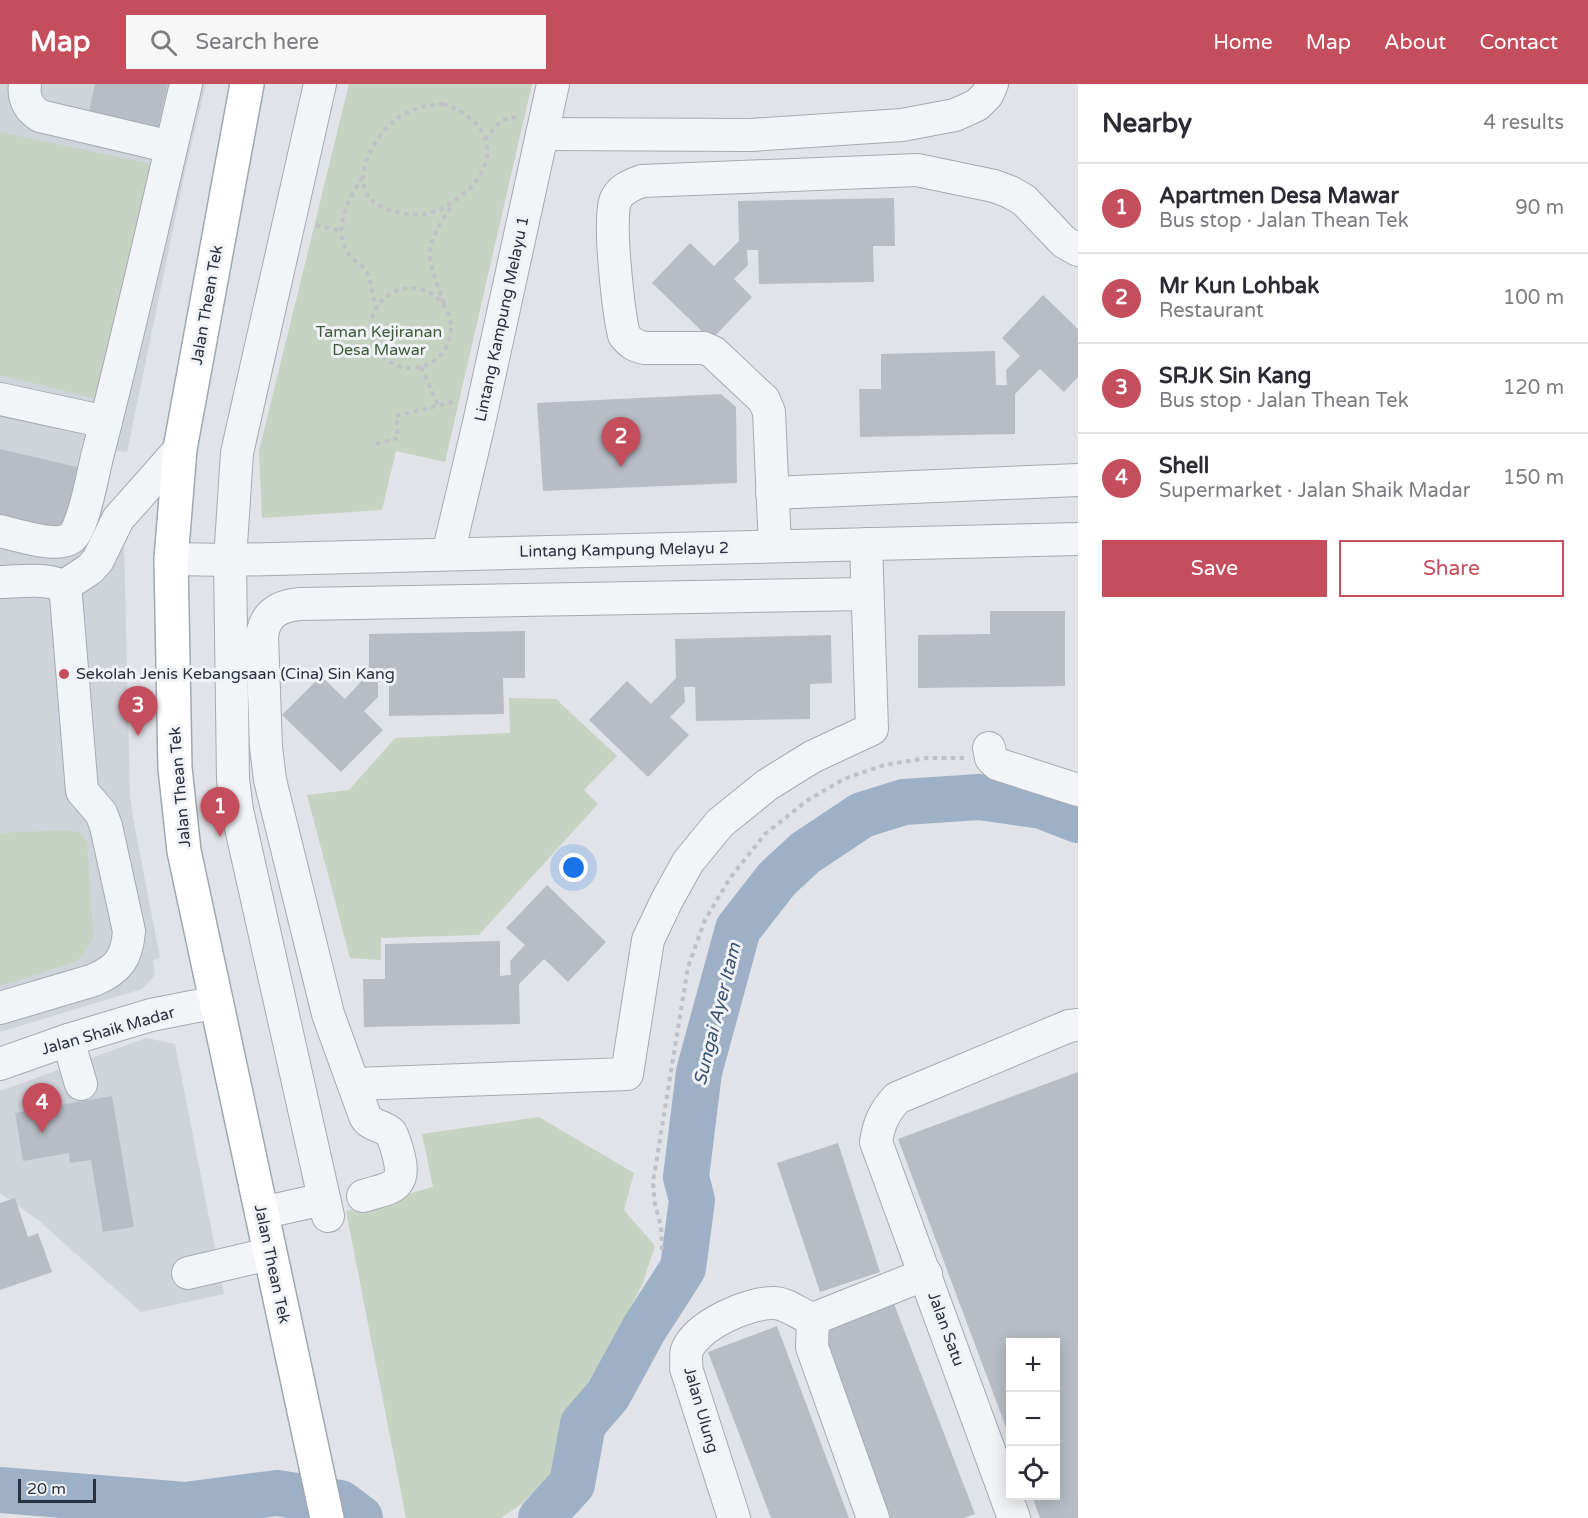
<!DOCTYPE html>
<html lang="en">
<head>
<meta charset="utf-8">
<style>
	:root { --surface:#fff; --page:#f7f7f7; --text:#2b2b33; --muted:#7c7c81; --line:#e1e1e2; --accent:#c54e5d }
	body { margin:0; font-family:"Varela Round",sans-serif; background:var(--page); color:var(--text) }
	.controls { position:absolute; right:18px; bottom:18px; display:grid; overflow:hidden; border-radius:0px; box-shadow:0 3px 15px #0003 }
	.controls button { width:54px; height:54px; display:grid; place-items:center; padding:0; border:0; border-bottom:2px solid var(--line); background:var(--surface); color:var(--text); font:30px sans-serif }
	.scale { position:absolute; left:18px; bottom:15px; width:78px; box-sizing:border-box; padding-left:6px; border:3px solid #2a313f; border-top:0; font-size:16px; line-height:21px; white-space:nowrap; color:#2a313f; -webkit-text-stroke:4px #f0f2f6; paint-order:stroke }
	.you { position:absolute; left:574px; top:784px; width:21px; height:21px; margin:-15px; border:4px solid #fff; border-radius:50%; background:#1a73e8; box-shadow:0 0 0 9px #1a73e833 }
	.badge { display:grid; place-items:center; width:39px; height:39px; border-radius:50%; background:var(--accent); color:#fff; font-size:20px; font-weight:700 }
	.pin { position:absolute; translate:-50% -50px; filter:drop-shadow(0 2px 3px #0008) }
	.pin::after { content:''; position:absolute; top:32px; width:21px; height:18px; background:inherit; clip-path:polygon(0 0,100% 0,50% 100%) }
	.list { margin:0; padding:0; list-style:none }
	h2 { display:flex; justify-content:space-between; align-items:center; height:78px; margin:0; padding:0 24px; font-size:26px }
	h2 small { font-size:20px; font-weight:400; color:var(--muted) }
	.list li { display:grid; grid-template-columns:39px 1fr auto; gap:18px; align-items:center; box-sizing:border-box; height:90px; padding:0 24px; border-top:2px solid var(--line) }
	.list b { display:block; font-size:22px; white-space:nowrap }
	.list p { margin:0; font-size:20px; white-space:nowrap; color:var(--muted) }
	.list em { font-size:20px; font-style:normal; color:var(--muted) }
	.actions { display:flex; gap:12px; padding:18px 24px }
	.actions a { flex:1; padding:14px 0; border:2px solid var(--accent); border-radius:0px; text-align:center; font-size:21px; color:var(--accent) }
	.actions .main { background:var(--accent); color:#fff }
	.icon { flex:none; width:33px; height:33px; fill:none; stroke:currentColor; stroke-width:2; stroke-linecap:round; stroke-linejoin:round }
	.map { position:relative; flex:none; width:1078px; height:1434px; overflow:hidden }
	header { display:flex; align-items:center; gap:36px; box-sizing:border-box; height:84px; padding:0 30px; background:var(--accent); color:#fff }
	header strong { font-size:28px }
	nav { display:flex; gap:33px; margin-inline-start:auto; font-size:21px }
	.search { width:420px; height:54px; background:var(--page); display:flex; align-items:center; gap:15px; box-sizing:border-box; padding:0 21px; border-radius:0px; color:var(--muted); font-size:22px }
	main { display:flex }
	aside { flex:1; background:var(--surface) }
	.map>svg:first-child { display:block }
	.built { fill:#cfd3da }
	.green { fill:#c6d2c2 }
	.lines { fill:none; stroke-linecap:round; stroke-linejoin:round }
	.river { stroke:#9eb0c6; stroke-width:46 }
	.building { fill:#b8bdc5 }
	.minor-casing { stroke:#a6aab2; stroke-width:34 }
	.major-casing { stroke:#a1a8b3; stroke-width:36 }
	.path { stroke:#bfc1c7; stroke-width:4; stroke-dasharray:4.5 4.5; stroke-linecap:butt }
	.minor { stroke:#f3f4f7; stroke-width:32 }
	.major { stroke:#fff; stroke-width:33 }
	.poi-dot { fill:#c54e5d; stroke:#f0f2f6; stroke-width:2 }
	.labels { text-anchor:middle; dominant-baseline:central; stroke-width:6; stroke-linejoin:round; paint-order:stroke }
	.street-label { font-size:16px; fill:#2a313f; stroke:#f0f2f6 }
	.park-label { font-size:16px; fill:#3e5a38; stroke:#f0f2f6 }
	.poi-label { font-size:16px; fill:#2a313f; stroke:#f0f2f6; text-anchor:start }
	.water-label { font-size:18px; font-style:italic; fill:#374f70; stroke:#f0f2f6 }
</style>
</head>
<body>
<header>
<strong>Map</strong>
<div class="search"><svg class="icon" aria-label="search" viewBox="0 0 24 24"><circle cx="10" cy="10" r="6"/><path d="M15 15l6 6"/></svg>Search here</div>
<nav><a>Home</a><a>Map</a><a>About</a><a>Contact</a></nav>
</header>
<main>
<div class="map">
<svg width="1078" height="1434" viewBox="0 0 1078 1434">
	<rect width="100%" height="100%" fill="#e1e3e8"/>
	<!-- built -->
	<g class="built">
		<polygon points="0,0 206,0 185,87 127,368 116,367 94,464 124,462 130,710 133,734 160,874 153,876 155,891 142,905 0,948"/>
		<polygon points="146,954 175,960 224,1210 141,1228 37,1135 0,1109 0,1007"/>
	</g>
	<!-- green -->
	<g class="green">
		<polygon points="349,0 532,0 445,378 396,367 382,426 262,434 259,367"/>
		<polygon points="0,48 151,80 98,315 0,291"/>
		<polygon points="509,614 556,615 617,672 584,706 598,720 479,851 381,854 381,876 350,874 307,711 349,706 395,654 510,649"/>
		<path d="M67,746L81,749L87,759L93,851C90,863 85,870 75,878L0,902V749Z"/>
		<polygon points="539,1033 634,1089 624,1126 655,1162 642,1201 601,1282 562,1332 556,1386 520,1421 501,1434 406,1434 346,1127 433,1103 422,1050"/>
	</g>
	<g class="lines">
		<!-- river -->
		<g class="river">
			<polyline points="0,1406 185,1421 277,1409 340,1419 360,1434"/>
			<polyline points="541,1434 572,1400 583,1340 608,1311 644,1245 683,1184 692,1116 686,1093 699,988 738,845 777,795 805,769 862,731 904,718 979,713 1042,722 1078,736"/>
		</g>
	</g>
	<!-- building -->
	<g class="building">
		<polygon points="95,0 168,0 158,44 89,28"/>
		<polygon points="894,114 895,162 873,162 874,198 759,200 758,166 747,166 748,181 734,195 752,213 711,256 652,199 690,159 714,182 739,157 738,117"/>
		<polygon points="1043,211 1078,245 1078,293 1064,308 1040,285 1015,310 1015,350 860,353 859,305 881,305 881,270 995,267 996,301 1007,301 1006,286 1020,272 1002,254"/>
		<polygon points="721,310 736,323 737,399 543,407 537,319"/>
		<polygon points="0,365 81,384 66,448 0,433"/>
		<polygon points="990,527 1065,527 1065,602 918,604 918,551 990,550"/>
		<polygon points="525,547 525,594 503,594 504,630 389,632 389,598 378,598 378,613 364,627 383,646 341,688 282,631 321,592 345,615 369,589 369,550"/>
		<polygon points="831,551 832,599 810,600 810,635 696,637 695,603 684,603 685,618 670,633 689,651 648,693 589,636 627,597 651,620 676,594 675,555"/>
		<polygon points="547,801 606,858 568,898 544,875 519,900 520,940 364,943 363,895 385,895 385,860 500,857 500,892 511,891 510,877 525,861 506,844"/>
		<polygon points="1078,988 1078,1434 1040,1434 1032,1412 1056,1412 1056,1258 1011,1258 1010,1354 898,1055"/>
		<polygon points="112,1012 134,1143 103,1148 91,1076 70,1079 69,1069 23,1077 15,1029"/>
		<polygon points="838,1059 880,1188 820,1208 777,1079"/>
		<polygon points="15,1114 28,1153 38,1149 52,1188 0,1206 0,1119"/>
		<polygon points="894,1220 975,1430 964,1434 889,1434 818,1250"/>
		<polygon points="777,1242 849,1434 771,1434 708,1268"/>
	</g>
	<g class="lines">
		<!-- minor casing -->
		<g class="minor-casing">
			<g id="minor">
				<path d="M25,0C23,15 28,24 40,32L171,63"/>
				<polyline points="320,0 237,369 230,476 233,695 237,726 328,1132"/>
				<polyline points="542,50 751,51 902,41 955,31 977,21 987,11 992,0"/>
				<polyline points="0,315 106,338"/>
				<polyline points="772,409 1078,396"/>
				<path d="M0,447C16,451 57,464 71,454C83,446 93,389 97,373C129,249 157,124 186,0"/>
				<path d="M775,462L769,328L764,316L713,268L704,264H645C635,262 630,259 624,251C619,231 607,131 616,115C621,105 631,101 642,97L917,86L994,102L1010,108L1024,116L1064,158L1078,166"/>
				<polyline points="448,470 479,339 553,0"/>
				<polyline points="171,475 230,476 1078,455"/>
				<path d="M0,498C13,498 53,493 62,503C63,504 65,510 66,512L82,707L101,729L106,742L129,847C127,874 119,885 94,896L0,924"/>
				<polyline points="63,503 90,485 98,476 118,435 180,365"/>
				<polyline points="989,664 991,674 997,680 1078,706"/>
				<polyline points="68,956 81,1000"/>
				<polyline points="0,980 68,956 151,931 217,918"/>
				<polyline points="355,1000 627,990 648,856 667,816 688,778 720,739 767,701 812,673 872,645 866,460"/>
				<path d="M363,1112C388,1104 407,1105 399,1073C397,1065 395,1057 391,1049C383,1041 371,1043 365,1032L328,930L270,696L266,663L262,552C265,530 278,522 300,520L866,510"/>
				<polyline points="261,1129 324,1115"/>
				<polyline points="188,1189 269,1170"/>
				<polyline points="813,1235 812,1263 873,1434"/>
				<path d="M734,1434L686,1284C687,1279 685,1271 687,1266C697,1241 749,1218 775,1219C788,1220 800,1231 813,1235L926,1190"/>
				<path d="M1014,1434L876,1058C879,1039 884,1028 897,1014L1069,942L1078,941"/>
			</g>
		</g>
		<!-- major casing -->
		<g class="major-casing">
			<polyline id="major" points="247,0 180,365 171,475 175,684 184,767 327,1434"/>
		</g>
		<!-- path -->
		<g class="path">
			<path d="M443,20C493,36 503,79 461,112C450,120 438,128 425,130C412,132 396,129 384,124C344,108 370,57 393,38C408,25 424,21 443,20Z"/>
			<path d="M485,56C494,44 502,31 519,34"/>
			<path d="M362,93C349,116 330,147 350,172C355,178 363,181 367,188C373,199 370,212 378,223"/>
			<polyline points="316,141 341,147"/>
			<circle cx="411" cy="244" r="40"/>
			<path d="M444,220C426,168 422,167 453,120"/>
			<polyline points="421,283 438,321"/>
			<polyline points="376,360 398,354 396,332 456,317"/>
			<polyline points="662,1166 661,1142 655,1120 653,1098 688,883 705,836 730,794 765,750 808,716 844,695 884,681 927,674 964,674"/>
		</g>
		<!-- minor -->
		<use href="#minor" class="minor"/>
		<!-- major -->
		<use href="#major" class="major"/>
	</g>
	<!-- markers -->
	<circle class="poi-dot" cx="64" cy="590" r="6"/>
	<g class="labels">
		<!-- street labels -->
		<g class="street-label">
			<text transform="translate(207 221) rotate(-80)">Jalan Thean Tek</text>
			<text transform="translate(502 235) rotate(-78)">Lintang Kampung Melayu 1</text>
			<text transform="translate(624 466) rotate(-1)">Lintang Kampung Melayu 2</text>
			<text transform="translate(180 703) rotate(-95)">Jalan Thean Tek</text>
			<text transform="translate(108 947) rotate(-16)">Jalan Shaik Madar</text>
			<text transform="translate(272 1180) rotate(78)">Jalan Thean Tek</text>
			<text transform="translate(946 1245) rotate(70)">Jalan Satu</text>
			<text transform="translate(701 1326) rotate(74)">Jalan Ulung</text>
		</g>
		<!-- park labels -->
		<g class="park-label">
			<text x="379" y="248">Taman Kejiranan<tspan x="379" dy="18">Desa Mawar</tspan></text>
		</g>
		<!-- poi labels -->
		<g class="poi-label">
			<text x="76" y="590">Sekolah Jenis Kebangsaan (Cina) Sin Kang</text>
		</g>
		<!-- water labels -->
		<g class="water-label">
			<text transform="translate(717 930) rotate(-76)">Sungai Ayer Itam</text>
		</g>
	</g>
</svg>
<div class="controls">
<button>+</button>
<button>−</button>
<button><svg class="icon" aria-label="locate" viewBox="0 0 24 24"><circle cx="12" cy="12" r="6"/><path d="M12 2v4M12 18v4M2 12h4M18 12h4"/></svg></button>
</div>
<div class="scale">20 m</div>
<div class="you"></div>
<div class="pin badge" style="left:220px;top:753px">1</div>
<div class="pin badge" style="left:621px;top:383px">2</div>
<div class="pin badge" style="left:138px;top:652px">3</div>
<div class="pin badge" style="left:42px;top:1049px">4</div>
</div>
<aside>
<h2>Nearby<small>4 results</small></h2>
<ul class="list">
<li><span class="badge">1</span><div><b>Apartmen Desa Mawar</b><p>Bus stop · Jalan Thean Tek</p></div><em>90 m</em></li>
<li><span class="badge">2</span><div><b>Mr Kun Lohbak</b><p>Restaurant</p></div><em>100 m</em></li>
<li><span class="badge">3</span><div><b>SRJK Sin Kang</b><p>Bus stop · Jalan Thean Tek</p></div><em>120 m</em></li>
<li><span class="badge">4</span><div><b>Shell</b><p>Supermarket · Jalan Shaik Madar</p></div><em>150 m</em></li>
</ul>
<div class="actions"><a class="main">Save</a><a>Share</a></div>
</aside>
</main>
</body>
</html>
